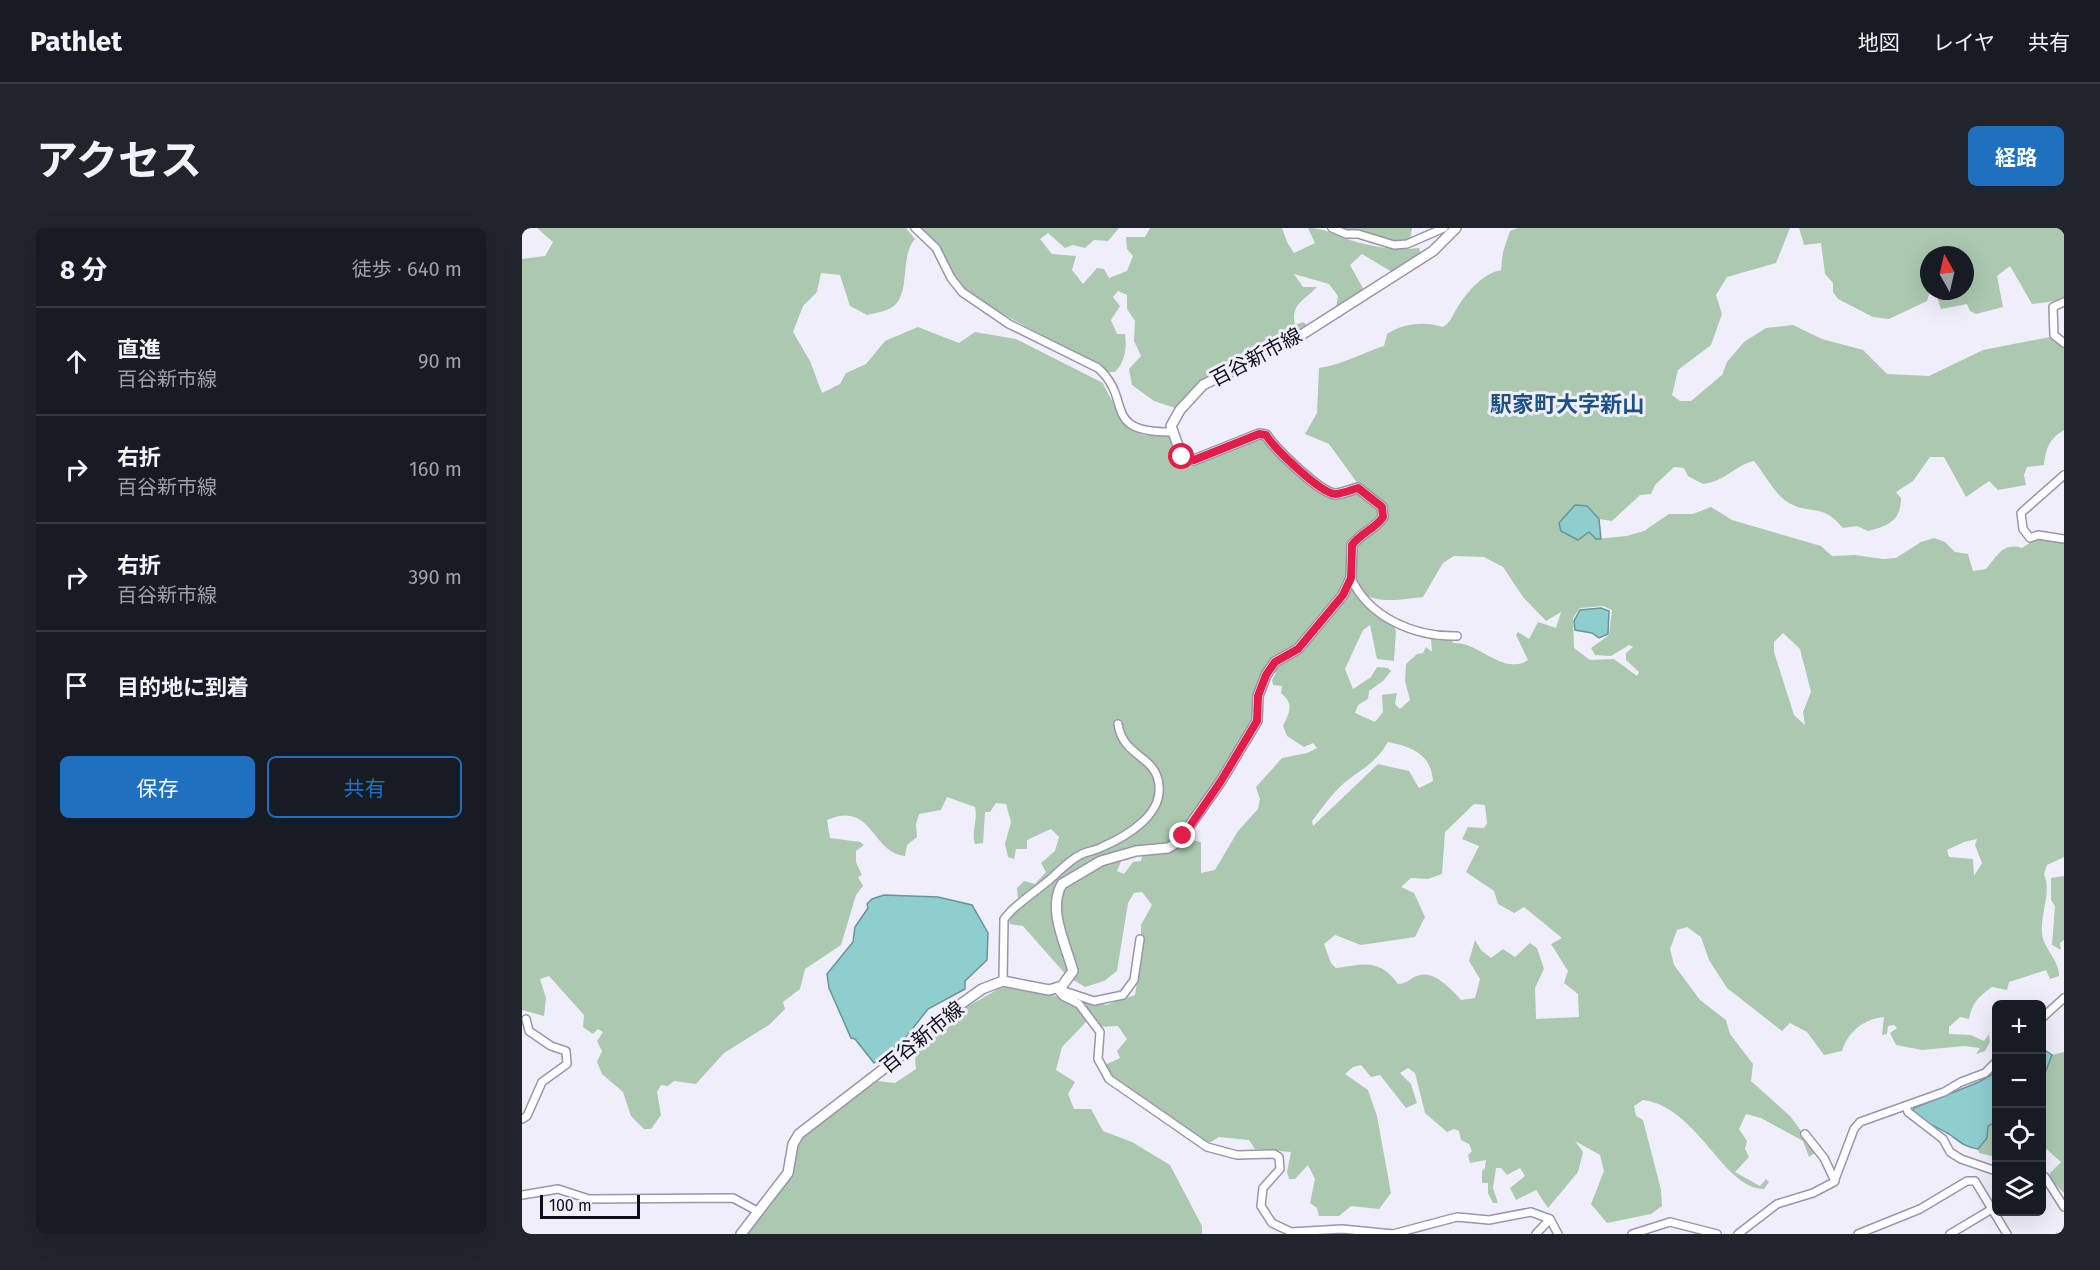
<!DOCTYPE html>
<html lang="ja">
<head>
<meta charset="utf-8">
<style>
	:root { --surface:#171b24; --page:#20242c; --text:#f1f3f6; --muted:#9ea1a6; --line:#363941; --accent:#1f70bf }
	body { margin:0; font-family:"Fira Sans","Noto Sans JP",sans-serif; background:var(--page); color:var(--text) }
	.controls { position:absolute; right:18px; bottom:18px; display:grid; overflow:hidden; border-radius:9px; box-shadow:0 6px 24px #0002 }
	.controls button { width:54px; height:54px; display:grid; place-items:center; padding:0; border:0; border-bottom:2px solid var(--line); background:var(--surface); color:var(--text); font:30px sans-serif }
	.compass { position:absolute; left:1398px; top:18px; width:54px; height:54px; border-radius:50%; background:var(--surface); box-shadow:0 6px 24px #0002; rotate:352deg }
	.scale { position:absolute; left:18px; bottom:15px; width:100px; box-sizing:border-box; padding-left:6px; border:3px solid #110e19; border-top:0; font-size:16px; line-height:21px; white-space:nowrap; color:#110e19; -webkit-text-stroke:4px #f1eefc; paint-order:stroke }
	.stop { position:absolute; width:18px; height:18px; margin:-14px; border:4px solid #e11d48; border-radius:50%; background:#fff }
	.stop.end { background:#e11d48; border-color:#fff; box-shadow:0 2px 6px #0008 }
	.list { margin:0; padding:0; list-style:none }
	h2 { display:flex; justify-content:space-between; align-items:center; height:78px; margin:0; padding:0 24px; font-size:26px }
	h2 small { font-size:20px; font-weight:400; color:var(--muted) }
	.list li { display:grid; grid-template-columns:39px 1fr auto; gap:18px; align-items:center; box-sizing:border-box; height:108px; padding:0 24px; border-top:2px solid var(--line) }
	.list b { display:block; font-size:22px; white-space:nowrap }
	.list p { margin:0; font-size:20px; white-space:nowrap; color:var(--muted) }
	.list em { font-size:20px; font-style:normal; color:var(--muted) }
	.actions { display:flex; gap:12px; padding:18px 24px }
	.actions a { flex:1; padding:14px 0; border:2px solid var(--accent); border-radius:9px; text-align:center; font-size:21px; color:var(--accent) }
	.actions .main { background:var(--accent); color:#fff }
	.icon { flex:none; width:33px; height:33px; fill:none; stroke:currentColor; stroke-width:2; stroke-linecap:round; stroke-linejoin:round }
	.map { position:relative; flex:none; width:1542px; height:1006px; overflow:hidden; border-radius:9px }
	header { display:flex; align-items:center; gap:36px; box-sizing:border-box; height:84px; padding:0 30px; background:var(--surface); border-bottom:2px solid var(--line) }
	header strong { font-size:28px }
	nav { display:flex; gap:33px; margin-inline-start:auto; font-size:21px }
	.intro { display:flex; align-items:center; justify-content:space-between; box-sizing:border-box; height:144px; padding:0 36px }
	h1 { margin:0; font-size:42px }
	.button { padding:15px 27px; border-radius:9px; background:var(--accent); color:#fff; font-size:21px; font-weight:700 }
	main { display:flex; gap:36px; padding:0 36px }
	aside { flex:1; background:var(--surface); border-radius:9px; box-shadow:0 6px 24px #0002 }
	.map>svg:first-child { display:block }
	.green { fill:#aac9af; fill-rule:evenodd }
	.water { fill:#8fcecf; stroke:#699498; stroke-width:1.5 }
	.lines { fill:none; stroke-linecap:round; stroke-linejoin:round }
	.minor-casing { stroke:#9a93b1; stroke-width:10 }
	.major-casing { stroke:#9a93b1; stroke-width:12 }
	.minor { stroke:#fff; stroke-width:7 }
	.major { stroke:#fff; stroke-width:9 }
	.route { stroke:#e11d48; stroke-width:8 }
	.labels { text-anchor:middle; dominant-baseline:central; stroke-width:6; stroke-linejoin:round; paint-order:stroke }
	.street-label { font-size:20px; fill:#110e19; stroke:#f1eefc }
	.quarter-label { font-size:22px; font-weight:bold; fill:#1f5083; stroke:#f1eefc }
</style>
</head>
<body>
<header>
<strong>Pathlet</strong>
<nav><a>地図</a><a>レイヤ</a><a>共有</a></nav>
</header>
<div class="intro"><h1>アクセス</h1><a class="button">経路</a></div>
<main>
<aside>
<h2>8 分<small>徒歩 · 640 m</small></h2>
<ul class="list">
<li><svg class="icon" aria-label="ahead" viewBox="0 0 24 24"><path d="M12 20V5M6 11l6-6 6 6"/></svg><div><b>直進</b><p>百谷新市線</p></div><em>90 m</em></li>
<li><svg class="icon" aria-label="right" viewBox="0 0 24 24"><path d="M7 20v-9h11M14 6l5 5-5 5"/></svg><div><b>右折</b><p>百谷新市線</p></div><em>160 m</em></li>
<li><svg class="icon" aria-label="right" viewBox="0 0 24 24"><path d="M7 20v-9h11M14 6l5 5-5 5"/></svg><div><b>右折</b><p>百谷新市線</p></div><em>390 m</em></li>
<li><svg class="icon" aria-label="arrive" viewBox="0 0 24 24"><path d="M6 21V4h12l-3 4 3 4H6"/></svg><div><b>目的地に到着</b></div></li>
</ul>
<div class="actions"><a class="main">保存</a><a>共有</a></div>
</aside>
<div class="map">
<svg width="1542" height="1006" viewBox="0 0 1542 1006">
	<rect width="100%" height="100%" fill="#f1eefc"/>
	<!-- green -->
	<g class="green">
		<path d="M15,0H384L393,11C377,28 390,68 369,80C362,84 352,85 345,87L328,78L318,47L299,45L295,64L281,78L271,104L288,133L300,165L318,156L324,145L344,136L363,113L396,99L437,115L453,104L494,111L581,155C586,168 607,203 621,207C628,209 637,204 644,202L657,233L671,237L743,209L760,233L800,263L813,269L837,262L857,279L858,290L826,315L824,351L821,363L788,407L776,418L755,429L743,441L733,470V492L709,533H705L700,549L671,588L661,596L658,610C637,620 609,613 592,628L600,631L595,643L602,646L611,634L619,633L621,624L647,623L664,611L679,614V645L693,642L716,603L736,581L738,571L734,559L760,530L785,525L795,520L791,515L782,519L765,508L761,498C768,483 772,476 759,465L760,458L751,457L750,452L754,445L750,441C785,414 808,396 828,354C835,375 853,376 868,389L874,403L872,433L855,431L848,397L841,402L823,441L831,461L849,449L855,439L866,440L869,443L861,453L847,463L846,471L836,477L833,485L853,494L861,484L860,467L875,465L873,476L878,481L888,472L883,453L884,436L895,426L901,425L904,419L910,424L909,411L920,405L932,415C958,414 980,448 1006,432L994,407L996,404L1007,411L1016,394L1034,400L1039,384L1024,393L1001,369L981,339L962,329L932,328L921,335L901,369C883,371 845,379 835,357C830,347 833,330 832,319L860,296L866,281L836,256L807,216L783,206L795,185L797,140C820,137 840,125 862,118L865,106C881,95 902,93 921,99C929,94 930,88 935,80C946,63 960,46 979,42L981,24L988,3L996,0H1268L1254,35L1205,49L1194,67L1200,86L1189,117L1156,142L1150,167L1158,173H1169L1200,147L1205,134L1222,114L1244,100L1271,97L1300,111L1341,122L1365,146L1407,148L1461,122L1528,109L1542,120V202C1527,211 1524,220 1522,237L1505,239L1502,247L1504,257L1476,262L1467,253L1444,269L1422,229H1408L1391,253L1374,264L1379,270C1379,293 1366,298 1346,303L1335,298L1321,300C1299,273 1288,289 1264,273C1252,265 1242,245 1232,233C1211,238 1205,253 1181,256L1166,248L1162,240L1152,239L1133,257L1129,266L1118,267L1090,293L1077,291L1065,278L1053,277L1037,295L1039,303L1056,312L1068,304L1074,311L1105,308L1122,303L1147,286H1171L1189,279L1210,292L1299,318L1310,328L1333,327L1361,331L1374,330L1399,314L1412,310L1423,314L1433,324L1446,326L1451,343L1464,341C1476,327 1481,314 1500,320L1514,311L1542,313V629L1525,637L1522,646C1530,665 1518,685 1520,706C1522,721 1538,734 1537,748L1528,751L1524,742L1487,754L1485,762L1470,759C1457,768 1450,775 1447,791L1438,789L1427,799V806L1449,807L1462,813L1467,806L1468,814L1463,823L1454,826L1458,820L1442,818L1400,822L1374,817L1368,805L1375,800L1372,797L1366,798L1365,806L1360,807L1362,789C1341,791 1326,804 1320,823L1302,827L1285,804L1268,795L1260,803L1205,760L1187,732L1179,709L1165,699L1155,702L1148,721L1152,737L1178,772L1204,792L1208,806L1231,836L1229,853L1268,888L1295,924L1287,929L1281,913L1239,890L1224,886L1217,901L1225,913L1223,921L1227,929L1213,944L1238,958L1244,951L1247,954L1242,961C1201,961 1176,879 1121,872L1112,878L1114,888L1121,892L1139,962L1140,978L1129,986L1085,995L1069,976L1082,943L1078,927L1053,913L1061,924L1056,944L1026,980L1014,962L994,972L988,960L1003,948L998,940L985,947L979,940H974L971,960L976,975H971L966,965V955H960V943L963,940L964,932L948,935L946,927L950,923L947,916L939,912L937,903L932,901L925,904L903,885L893,845L886,840L878,845L889,856L895,875L884,880L858,847L849,849L839,837L831,839L823,846L846,862L855,888L869,965L857,981L829,978L817,988H797L795,980L788,975L793,951L786,937L773,951H767L765,944L769,924L733,921L727,912L697,909L689,914H680L587,847L581,838L598,830L595,823L605,811L596,798L576,799L558,774L543,767L584,777L613,767L619,729V697L630,677L620,664L612,665L606,675L595,743L582,753L563,759L545,748L501,698L488,696L484,681L496,671L495,660L502,653L513,656L524,644L519,635L533,623L537,609L529,601L505,612V621H494L492,631L486,629L483,616L489,594L484,576L474,575L468,584H463L461,615L453,616C449,604 456,593 453,579L425,569L419,582L397,586L394,596L395,609L385,617L383,628C349,625 351,572 305,592L308,610L338,614L342,617L334,623V634L340,647L336,649L341,658L334,667L319,717L283,741L278,761L261,774L263,781L247,797L202,825L174,856L152,853L146,858L139,857L135,864L139,887L129,901H122L109,888L101,864L80,846L75,834L80,823L75,813L81,804L76,801L71,806L61,799L62,787L27,748L18,751L24,770L22,788L0,782V31L23,28L31,14ZM1081,378L1090,382L1087,407L1069,420L1073,427L1089,428L1107,417L1111,419L1104,425V432L1117,444L1115,448L1092,431L1068,432L1052,420L1051,390L1058,380ZM1261,405L1278,421L1289,464L1281,484L1283,497L1272,487L1252,424V414ZM866,514C890,519 909,526 911,553L897,560L887,543L856,536L791,598L790,593C800,580 809,567 821,556C839,541 853,536 866,514ZM952,576L963,577L965,595L962,600L946,599L940,611L957,618L944,644L972,663L976,676L992,685L1002,679L1040,710L1029,716L1046,743L1042,755L1056,766L1057,789L1014,791L1013,760L1022,741L1015,720L1008,715L993,729L981,721L969,730L959,722L953,712L947,733L958,751L953,770L939,772C930,762 913,743 898,747C888,749 888,755 876,756C857,730 843,736 814,740L809,735L802,716L813,707L839,717L893,709L903,689L892,665L879,659L889,650L906,651L920,646L923,604ZM1455,611L1453,617L1460,635L1452,648L1451,631L1427,629L1425,622L1442,614Z"/>
		<path d="M401,0H597L586,13L572,12L563,20L551,17L543,20L526,5L518,11L530,26L554,28L550,42L561,56L575,40L582,41L587,50L605,43L611,28L605,21L604,9H623L628,0H760L765,14L772,25L793,15L786,0C803,0 815,8 831,13C853,19 875,23 897,20L899,27L870,44L840,26L828,37L842,62L814,79L816,68L807,56L772,46L781,59H795C783,72 768,76 773,97L781,94L785,97L734,125L723,126L680,155L667,172L653,180L632,173L610,157L607,141L619,128L612,113L613,93L605,81V67L596,63L591,69L598,78L589,92L595,106H603C605,119 603,135 593,144H585L449,68L435,55Z"/>
		<polygon points="820,0 890,0 888,13 867,15"/>
		<polygon points="1277,0 1542,0 1542,72 1510,76 1488,38 1475,48 1481,79 1454,86 1448,83 1445,76 1419,81 1414,66 1419,63 1443,63 1443,27 1407,27 1408,63 1405,73 1367,91 1351,89 1316,71 1311,64 1311,55 1303,46 1299,15 1282,17"/>
		<polygon points="1542,648 1542,712 1538,715 1539,722 1530,717 1533,678 1529,672 1529,650"/>
		<path d="M492,756C525,767 542,764 567,791L540,819L534,842L553,854L546,866L552,881H569L581,903L610,914L648,937L680,998V1006H226L240,981L271,945L275,920L284,905L355,853L373,855L394,841C391,824 397,809 410,799L478,760Z"/>
		<polygon points="1542,824 1542,965 1528,951 1528,945 1539,934 1520,917 1520,853 1530,827"/>
		<polygon points="1474,894 1474,922 1470,928 1457,925 1456,921 1465,910 1466,898"/>
	</g>
	<!-- water -->
	<g class="water">
		<polygon points="1053,277 1065,278 1077,291 1079,311 1074,311 1067,304 1056,312 1039,303 1037,295"/>
		<polygon points="1079,380 1087,383 1086,406 1077,410 1070,405 1053,402 1052,393 1058,382"/>
		<polygon points="362,667 416,669 450,677 466,705 465,732 443,753 443,761 406,781 381,813 352,835 333,811 329,810 307,760 305,746 331,714 333,699 346,680 345,676 350,671"/>
		<polygon points="1520,820 1530,827 1520,853"/>
		<path d="M1474,844V894L1466,898L1465,910L1456,921C1442,919 1437,913 1427,906C1414,899 1401,893 1389,884L1392,880L1457,854Z"/>
	</g>
	<g class="lines">
		<!-- minor casing -->
		<g class="minor-casing">
			<g id="minor">
				<path d="M393,0L414,20L429,50L440,64L487,96L576,140C612,172 578,204 649,204"/>
				<polyline points="810,0 824,6 836,6 872,17 885,16 922,0"/>
				<polyline points="1542,74 1531,79 1532,107 1542,115"/>
				<polyline points="1542,247 1499,285 1501,301 1508,310 1516,307 1542,311"/>
				<path d="M829,350C847,390 893,409 935,408"/>
				<path d="M481,753L482,691L490,682C502,671 514,663 526,653C537,644 546,633 558,627C565,623 573,623 580,619C603,609 640,588 637,558C635,527 601,530 596,496"/>
				<polyline points="534,760 541,768 557,776 578,804 576,831 587,851 685,919 715,927 752,926 757,929 758,941 741,960 739,978 750,995 769,1004 820,1001 871,1006 935,989 967,992 1009,984 1028,991 1036,1006"/>
				<polyline points="536,761 572,773 601,767 612,752 618,711"/>
				<polyline points="1520,790 1542,770"/>
				<polyline points="1384,878 1386,884 1421,911 1428,924 1439,931 1474,943"/>
				<polyline points="0,891 5,888 20,854 45,836 44,823 29,818 7,803 4,791"/>
				<polyline points="1283,906 1302,930 1313,953"/>
				<polyline points="1523,949 1542,979"/>
				<polyline points="0,967 36,961 67,971 211,970 235,983"/>
				<polyline points="1014,1006 1028,991"/>
				<polyline points="1110,1006 1148,994 1195,1006"/>
				<polyline points="1216,1006 1255,976 1291,965 1312,954 1332,901 1338,894 1422,864 1439,854 1463,845 1474,834"/>
				<polyline points="1336,1006 1398,981 1445,953 1453,953 1485,1006"/>
				<polyline points="1428,1006 1470,981"/>
			</g>
		</g>
		<!-- major casing -->
		<g class="major-casing">
			<path id="major" d="M219,1006L266,945L271,916L277,906L377,829L397,806L460,761L481,753L527,762L540,758L551,743C544,717 525,681 540,656L579,633L614,623L646,620L656,614L699,553L735,493L736,468L744,447L753,434L776,421L821,367L829,350L830,317C839,305 853,301 861,289L860,279L836,260C829,262 820,266 813,266C798,265 752,220 744,207L737,206L672,232L660,229L649,198L658,182L681,157L773,111L911,23L934,0"/>
		</g>
		<!-- minor -->
		<use href="#minor" class="minor"/>
		<!-- major -->
		<use href="#major" class="major"/>
	</g>
	<g class="lines">
		<!-- route -->
		<path class="route" d="M660,229L672,232L737,206L744,207C752,220 798,265 813,266C820,266 829,262 836,260L860,279L861,289C853,301 839,305 830,317L829,350L821,367L776,421L753,434L744,447L736,468L735,493L699,553L661,608"/>
	</g>
	<g class="labels">
		<!-- street labels -->
		<g class="street-label">
			<text transform="translate(734 129) rotate(-28)">百谷新市線</text>
			<text transform="translate(400 809) rotate(-39)">百谷新市線</text>
		</g>
		<!-- quarter labels -->
		<g class="quarter-label">
			<text x="1045" y="176">駅家町大字新山</text>
		</g>
	</g>
</svg>
<div class="controls">
<button>+</button>
<button>−</button>
<button><svg class="icon" aria-label="locate" viewBox="0 0 24 24"><circle cx="12" cy="12" r="6"/><path d="M12 2v4M12 18v4M2 12h4M18 12h4"/></svg></button>
<button><svg class="icon" aria-label="layers" viewBox="0 0 24 24"><path d="M12 4l9 5-9 5-9-5zM3 14l9 5 9-5"/></svg></button>
</div>
<svg class="compass" viewBox="-18 -18 36 36"><path d="M0-13l5 13h-10z" fill="#e53935"/><path d="M0 13l5-13h-10z" fill="#9ea1a6"/></svg>
<div class="scale">100 m</div>
<div class="stop" style="left:660px;top:229px"></div>
<div class="stop end" style="left:661px;top:608px"></div>
</div>
</main>
</body>
</html>
